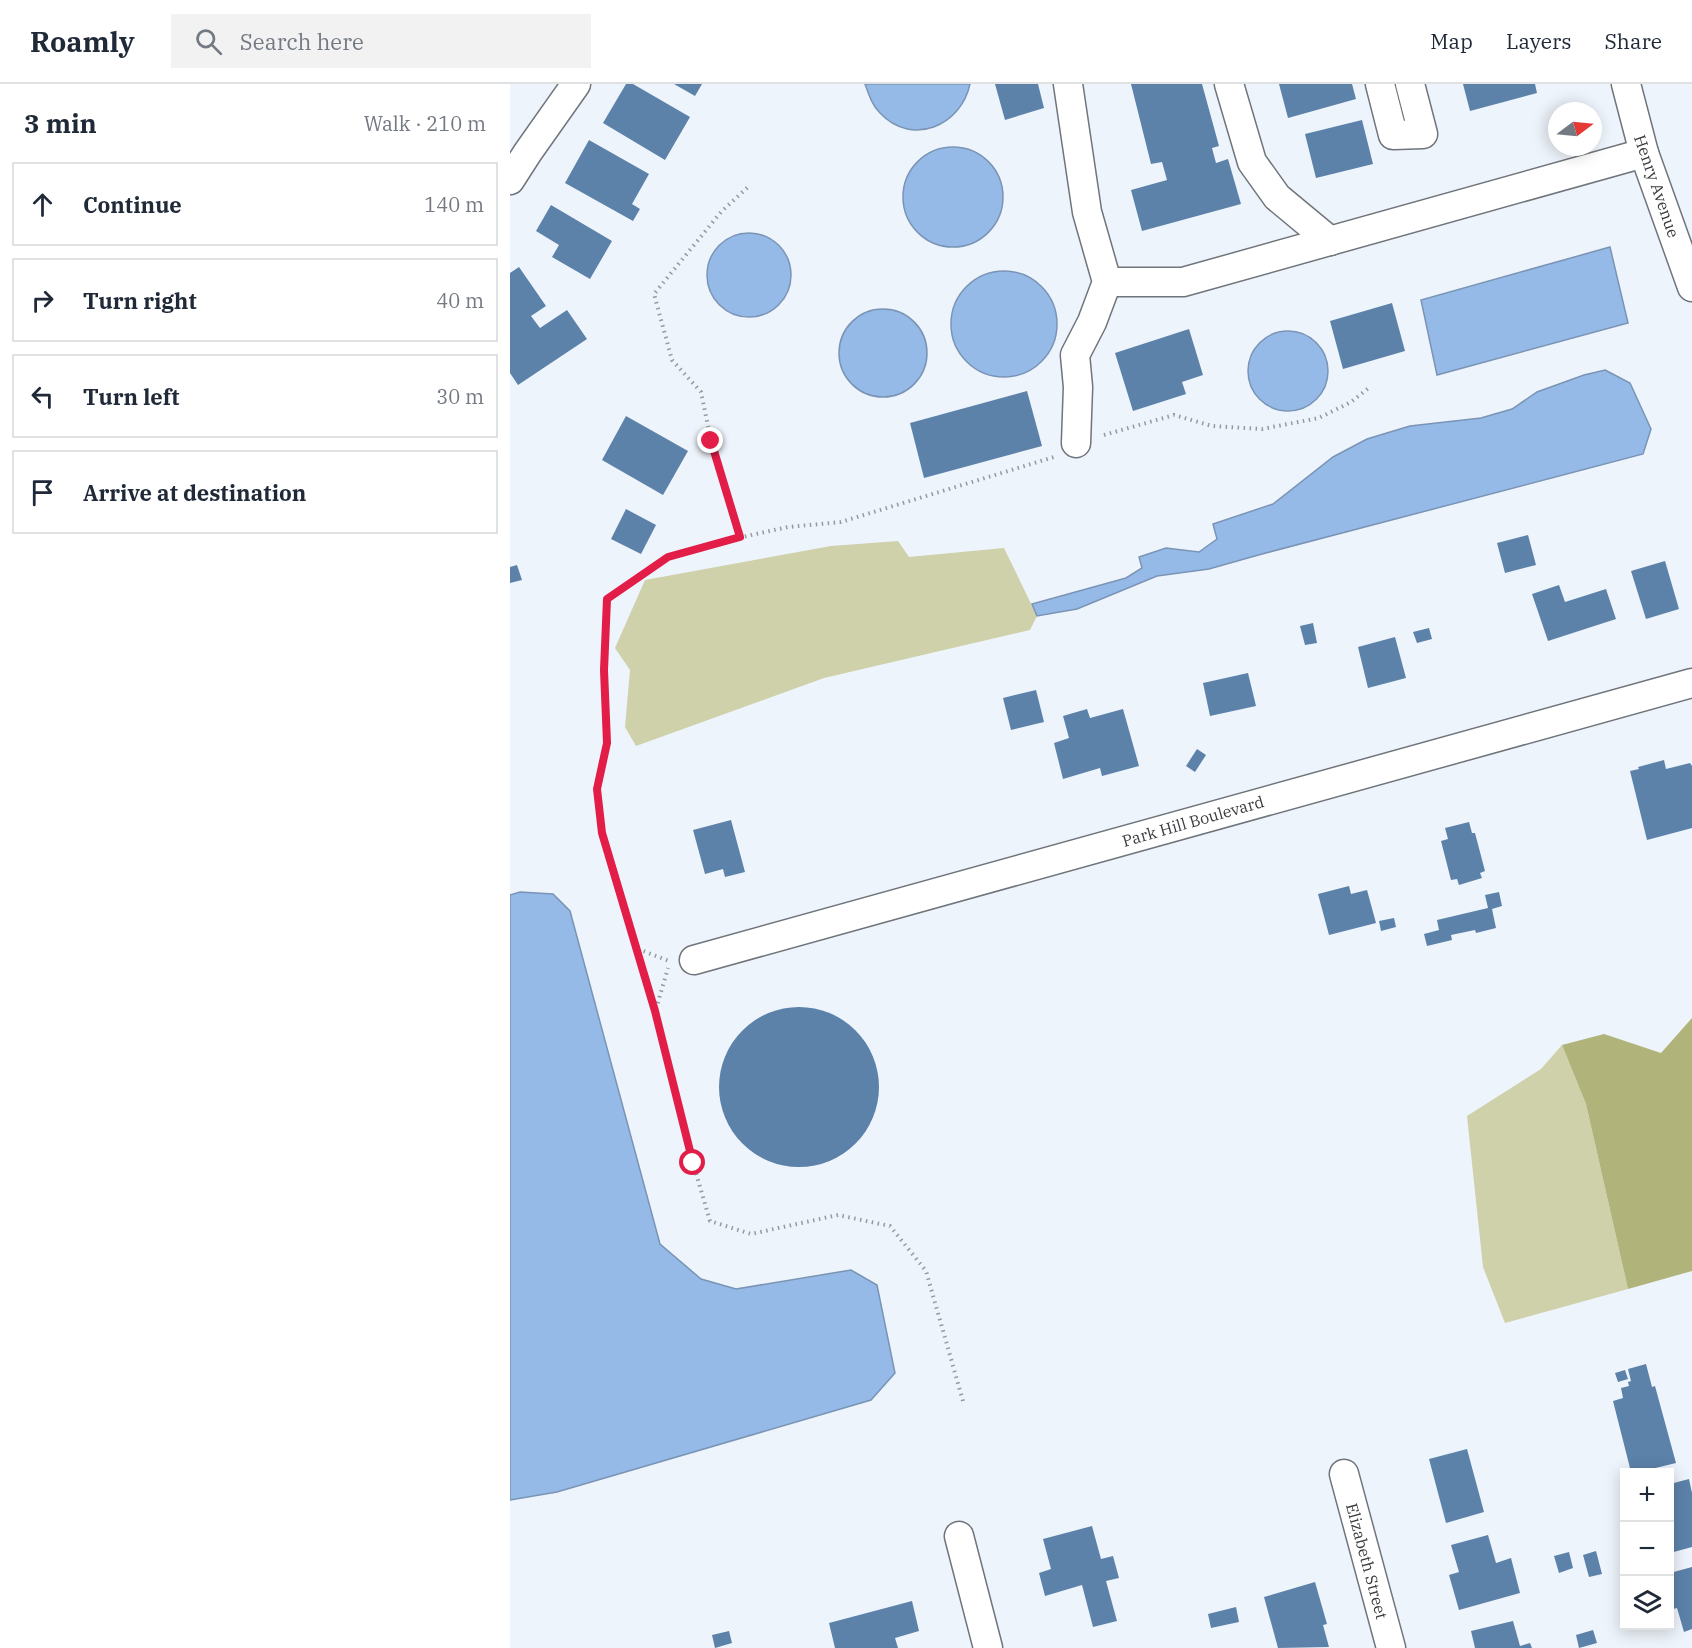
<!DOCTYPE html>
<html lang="en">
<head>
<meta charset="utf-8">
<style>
	:root { --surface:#fff; --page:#f2f2f3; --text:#1f2937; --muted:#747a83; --line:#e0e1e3 }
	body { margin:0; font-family:"IBM Plex Serif",serif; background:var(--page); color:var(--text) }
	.controls { position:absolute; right:18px; bottom:18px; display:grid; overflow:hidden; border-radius:0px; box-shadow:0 3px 15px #0003 }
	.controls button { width:54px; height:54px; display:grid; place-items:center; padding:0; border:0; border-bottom:2px solid var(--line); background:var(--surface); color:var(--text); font:30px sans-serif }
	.compass { position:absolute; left:1038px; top:18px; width:54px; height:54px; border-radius:50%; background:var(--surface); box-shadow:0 3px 15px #0003; rotate:74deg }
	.stop { position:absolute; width:18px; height:18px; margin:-14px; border:4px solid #e11d48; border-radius:50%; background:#fff }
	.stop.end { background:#e11d48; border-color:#fff; box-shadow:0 2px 6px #0008 }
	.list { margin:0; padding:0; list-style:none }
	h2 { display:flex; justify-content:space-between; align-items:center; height:78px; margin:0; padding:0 24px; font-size:26px }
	h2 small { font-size:20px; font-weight:400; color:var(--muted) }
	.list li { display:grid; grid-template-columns:39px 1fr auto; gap:18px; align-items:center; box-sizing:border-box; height:84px; margin:0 12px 12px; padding:0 12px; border:2px solid var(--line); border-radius:0px }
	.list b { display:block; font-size:22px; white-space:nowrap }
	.list em { font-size:20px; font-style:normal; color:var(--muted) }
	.icon { flex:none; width:33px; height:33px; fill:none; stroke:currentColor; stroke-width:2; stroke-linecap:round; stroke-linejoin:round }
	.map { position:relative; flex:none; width:1182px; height:1564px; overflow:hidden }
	header { display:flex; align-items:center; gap:36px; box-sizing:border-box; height:84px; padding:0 30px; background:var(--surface); border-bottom:2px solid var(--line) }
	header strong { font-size:28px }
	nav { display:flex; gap:33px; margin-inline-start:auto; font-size:21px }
	.search { width:420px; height:54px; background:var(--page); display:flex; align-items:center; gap:15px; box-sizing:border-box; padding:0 21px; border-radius:0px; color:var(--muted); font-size:22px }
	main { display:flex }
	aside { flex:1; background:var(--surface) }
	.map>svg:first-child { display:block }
	.green { fill:#ced1aa }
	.forest { fill:#b0b47b }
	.water { fill:#95bae7; stroke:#7a94b5; stroke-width:1.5 }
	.building { fill:#5c82aa }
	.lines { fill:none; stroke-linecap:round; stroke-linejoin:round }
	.minor-casing { stroke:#6f757b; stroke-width:31 }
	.path { stroke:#969a9f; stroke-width:4; stroke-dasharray:1.5 4.5; stroke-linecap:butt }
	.minor { stroke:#fff; stroke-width:28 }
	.route { stroke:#e11d48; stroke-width:8 }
	.labels { text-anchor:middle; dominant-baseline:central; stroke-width:6; stroke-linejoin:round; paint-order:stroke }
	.street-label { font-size:16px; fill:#3a3c3f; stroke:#fff }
</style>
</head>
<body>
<header>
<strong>Roamly</strong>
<div class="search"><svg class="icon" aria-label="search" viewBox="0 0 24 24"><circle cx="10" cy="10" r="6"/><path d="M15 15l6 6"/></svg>Search here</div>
<nav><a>Map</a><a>Layers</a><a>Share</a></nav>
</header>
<main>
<aside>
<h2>3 min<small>Walk · 210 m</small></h2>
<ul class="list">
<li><svg class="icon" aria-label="ahead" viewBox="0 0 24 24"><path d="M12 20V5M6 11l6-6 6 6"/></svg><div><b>Continue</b></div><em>140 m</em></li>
<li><svg class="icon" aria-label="right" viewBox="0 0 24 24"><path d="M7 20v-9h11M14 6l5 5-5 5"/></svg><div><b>Turn right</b></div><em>40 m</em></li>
<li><svg class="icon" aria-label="left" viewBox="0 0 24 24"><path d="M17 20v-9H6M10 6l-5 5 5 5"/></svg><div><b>Turn left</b></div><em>30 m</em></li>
<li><svg class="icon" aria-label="arrive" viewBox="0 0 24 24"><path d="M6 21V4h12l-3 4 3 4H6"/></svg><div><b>Arrive at destination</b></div></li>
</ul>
</aside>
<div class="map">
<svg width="1182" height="1564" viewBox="0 0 1182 1564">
	<rect width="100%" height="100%" fill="#eef4fb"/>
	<!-- green -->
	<g class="green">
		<polygon points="388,457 399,473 494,464 527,532 520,546 314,594 126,662 115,643 120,586 105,564 135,496 321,462"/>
		<polygon points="1052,961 1076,1020 1118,1205 995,1239 973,1183 957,1032 1031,985"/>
	</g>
	<!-- forest -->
	<polygon class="forest" points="1182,934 1182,1187 1118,1205 1076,1020 1052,961 1094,950 1151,969"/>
	<!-- water -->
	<g class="water">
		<path d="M355,0H460C451,42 402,63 370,29C362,21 359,11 355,0Z"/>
		<circle cx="443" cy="113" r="50"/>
		<circle cx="239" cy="191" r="42"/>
		<polygon points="1100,163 1118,239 927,291 911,216"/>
		<circle cx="494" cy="240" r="53"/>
		<circle cx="373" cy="269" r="44"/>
		<circle cx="778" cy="287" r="40"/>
		<polygon points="1095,286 1120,299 1141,345 1133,370 752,470 699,485 647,492 567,525 527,532 522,520 616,494 632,484 629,473 656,464 689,468 707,455 703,440 763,420 823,373 857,355 900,342 971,334 1002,325 1027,308 1074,291"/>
		<polygon points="10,808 43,810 60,827 150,1160 191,1195 226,1205 341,1186 367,1201 385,1289 361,1316 47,1408 0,1416 0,811"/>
	</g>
	<!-- building -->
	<g class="building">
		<polygon points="116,0 123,0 180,33 155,76 93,39"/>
		<polygon points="164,0 192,0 185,12"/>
		<polygon points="485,0 528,0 534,24 495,36"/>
		<polygon points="621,0 692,0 709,62 702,64 706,79 718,75 731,120 632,147 621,106 657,96 652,78 641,80"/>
		<polygon points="769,0 842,0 846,15 778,34"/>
		<polygon points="953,0 1025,0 1027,9 960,27"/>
		<polygon points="852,36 863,80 806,94 795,50"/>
		<polygon points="79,56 139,90 122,120 130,125 123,137 55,99"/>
		<polygon points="41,121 102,157 80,195 42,173 49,161 26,147"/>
		<polygon points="9,183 36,222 21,232 30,244 57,226 77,255 8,301 0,289 0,189"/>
		<polygon points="882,219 895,267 833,285 820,237"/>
		<polygon points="679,245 693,291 672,298 676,310 623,327 605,269"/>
		<polygon points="517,307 532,362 414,394 400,339"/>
		<polygon points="116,332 178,367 153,411 92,376"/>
		<polygon points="116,425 146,441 131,470 101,455"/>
		<polygon points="1018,451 1026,481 995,489 987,459"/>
		<polygon points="1155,477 1169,525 1136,535 1121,487"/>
		<polygon points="7,481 12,496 0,499 0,483"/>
		<polygon points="1049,501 1055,518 1096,505 1106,535 1038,557 1022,510"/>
		<polygon points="803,539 807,559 795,561 790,542"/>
		<polygon points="919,544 922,555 907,559 903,548"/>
		<polygon points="885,553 896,594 858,604 848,563"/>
		<polygon points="738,589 746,622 700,632 693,599"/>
		<polygon points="526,606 534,638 501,646 493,614"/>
		<polygon points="577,625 580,634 613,625 629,682 592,692 590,684 553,695 544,659 559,654 553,632"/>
		<polygon points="687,665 696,671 685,688 676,682"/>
		<polygon points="1154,676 1156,685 1180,679 1182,682 1182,744 1137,756 1120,687 1129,685 1128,683"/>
		<polygon points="221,736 235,788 215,793 213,785 195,790 183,746"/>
		<polygon points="959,738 962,749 965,749 975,787 970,789 972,794 949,801 947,795 941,796 931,757 938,755 935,744"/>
		<polygon points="839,802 841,810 857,806 866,839 819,851 808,810"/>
		<polygon points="989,808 992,822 982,825 986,844 966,849 965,846 941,851 942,856 917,862 914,850 929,846 927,836 978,824 975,811"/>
		<polygon points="884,834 886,843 871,847 869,837"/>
		<circle cx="289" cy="1003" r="80"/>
		<polygon points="1136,1280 1142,1303 1145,1302 1166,1379 1129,1388 1121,1388 1103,1317 1113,1314 1111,1304 1119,1302 1118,1298 1121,1297 1118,1285"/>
		<polygon points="1115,1286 1118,1295 1108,1298 1105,1289"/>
		<polygon points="957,1365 974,1428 936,1439 919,1375"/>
		<polygon points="1179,1395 1182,1409 1182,1463 1160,1469 1160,1400"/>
		<polygon points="582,1442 591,1475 603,1472 609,1494 596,1497 607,1537 583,1543 572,1501 535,1512 529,1489 541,1485 533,1455"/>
		<polygon points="978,1451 986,1479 1001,1474 1010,1509 949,1526 939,1491 949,1488 941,1461"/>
		<polygon points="1086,1467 1092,1490 1079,1493 1073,1471"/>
		<polygon points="1059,1468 1063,1484 1049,1489 1044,1472"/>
		<polygon points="1182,1483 1182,1545 1174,1548 1167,1524 1160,1526 1160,1489"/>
		<polygon points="805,1498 817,1540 813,1541 819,1563 768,1564 754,1513"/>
		<polygon points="402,1517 409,1547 385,1554 388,1564 325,1564 319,1539"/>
		<polygon points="726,1523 729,1538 701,1544 698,1530"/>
		<polygon points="1003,1537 1010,1562 1020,1559 1022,1564 965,1564 961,1547"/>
		<polygon points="1083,1546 1087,1559 1069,1564 1066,1551"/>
		<polygon points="219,1547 222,1559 205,1564 202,1551"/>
	</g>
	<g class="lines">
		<!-- minor casing -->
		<g class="minor-casing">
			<g id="minor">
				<polyline points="558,0 577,128 597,198 582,238 565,271 568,303 566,359"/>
				<polyline points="719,0 742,78 767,113 820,157"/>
				<polyline points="870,0 883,51 913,50 900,0"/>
				<polyline points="1116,0 1134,69 1182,203"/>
				<polyline points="0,96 18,68 66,0"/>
				<polyline points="597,198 673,198 1134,69"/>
				<polyline points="184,876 1182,599"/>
				<polyline points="834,1390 881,1564"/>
				<polyline points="449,1452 478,1564"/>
			</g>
		</g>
		<!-- path -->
		<g class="path">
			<polyline points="594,351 664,331 702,342 752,345 809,334 841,318 860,303"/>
			<polyline points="230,453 201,357 191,308 162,276 144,210 211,128 238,103"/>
			<polyline points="128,865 159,877"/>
			<polyline points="146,925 158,884"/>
			<polyline points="453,1317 416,1187 380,1142 328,1131 241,1150 200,1137 183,1079 128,865 92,749 87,705 97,659 94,586 97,515 158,473 214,457 278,443 331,438 544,373"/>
		</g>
		<!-- minor -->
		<use href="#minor" class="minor"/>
	</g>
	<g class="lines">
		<!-- route -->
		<polyline class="route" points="183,1079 145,927 92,749 87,705 97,659 94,586 97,515 158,473 230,453 201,357"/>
	</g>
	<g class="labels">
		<!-- street labels -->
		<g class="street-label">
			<text transform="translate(1147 102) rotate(71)">Henry Avenue</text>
			<text transform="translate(683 737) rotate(-16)">Park Hill Boulevard</text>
			<text transform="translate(857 1477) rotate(75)">Elizabeth Street</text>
		</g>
	</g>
</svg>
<div class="controls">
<button>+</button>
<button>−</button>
<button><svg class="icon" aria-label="layers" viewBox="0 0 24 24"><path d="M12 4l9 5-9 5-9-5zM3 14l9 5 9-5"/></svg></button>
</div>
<svg class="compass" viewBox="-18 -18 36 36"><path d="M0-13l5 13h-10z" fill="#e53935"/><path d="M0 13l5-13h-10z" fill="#747a83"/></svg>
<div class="stop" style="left:183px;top:1079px"></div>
<div class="stop end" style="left:201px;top:357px"></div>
</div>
</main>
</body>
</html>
